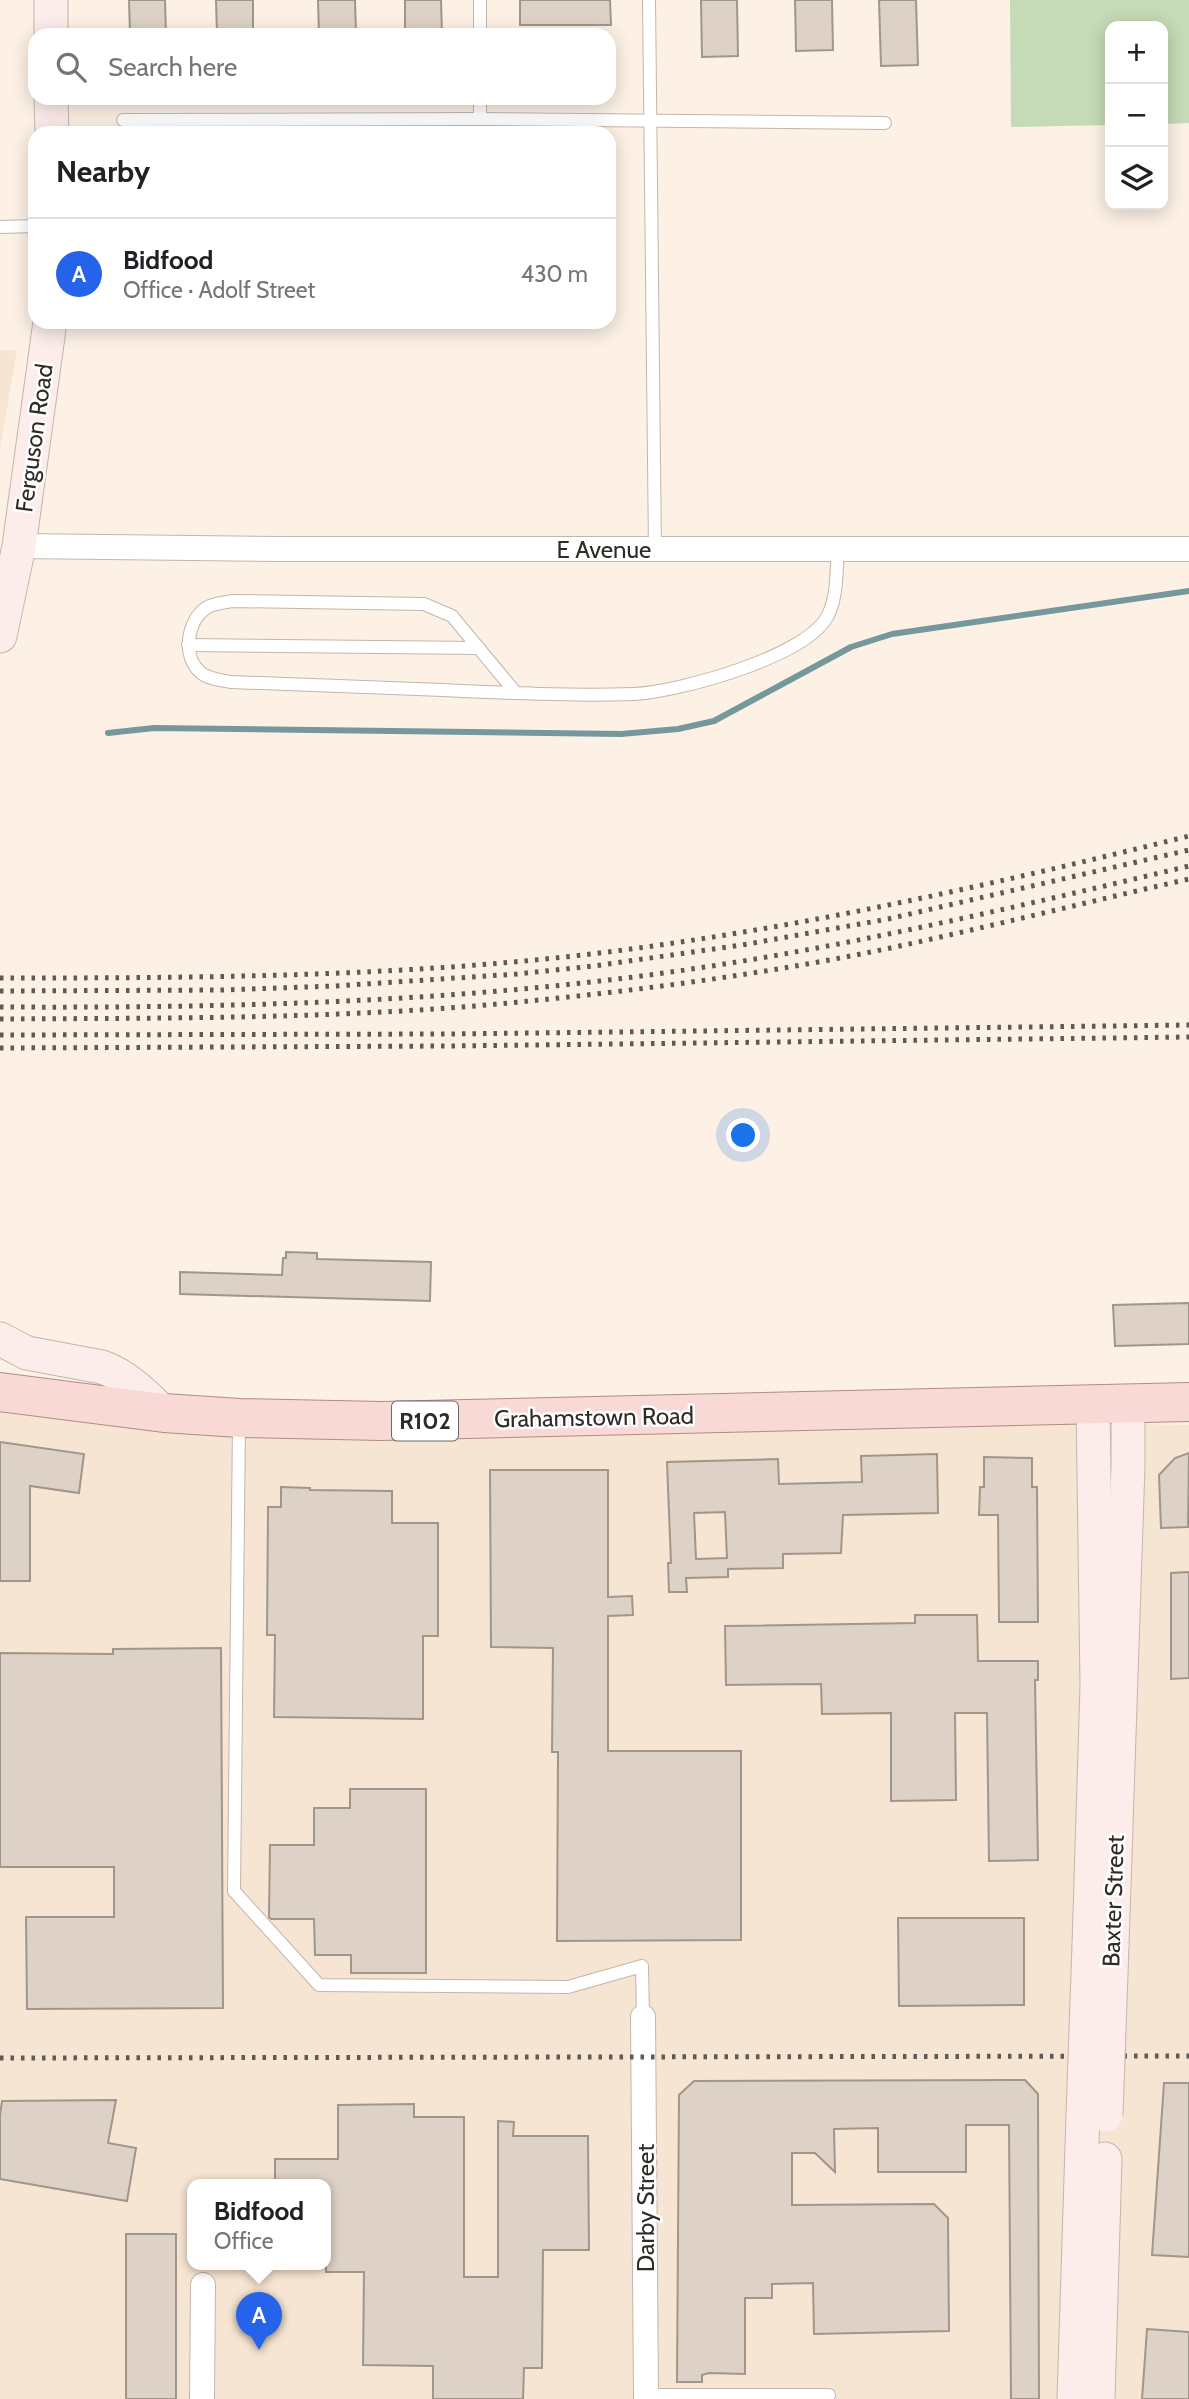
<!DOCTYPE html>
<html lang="en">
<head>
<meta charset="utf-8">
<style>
	:root { --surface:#fff; --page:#f2f2f2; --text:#202124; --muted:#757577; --line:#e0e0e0; --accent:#2563eb }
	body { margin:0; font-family:Cabin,sans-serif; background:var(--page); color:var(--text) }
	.controls { position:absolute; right:21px; top:21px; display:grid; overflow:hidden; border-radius:14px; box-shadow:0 4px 18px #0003 }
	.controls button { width:63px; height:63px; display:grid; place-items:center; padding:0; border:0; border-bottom:2px solid var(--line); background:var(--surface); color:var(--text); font:35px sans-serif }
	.you { position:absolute; left:744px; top:1136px; width:24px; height:24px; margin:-18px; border:5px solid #fff; border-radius:50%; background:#1a73e8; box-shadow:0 0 0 10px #1a73e833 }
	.badge { display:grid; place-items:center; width:46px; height:46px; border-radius:50%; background:var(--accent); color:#fff; font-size:23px; font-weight:700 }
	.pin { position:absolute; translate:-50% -58px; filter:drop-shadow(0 2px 4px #0008) }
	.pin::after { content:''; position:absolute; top:37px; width:24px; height:21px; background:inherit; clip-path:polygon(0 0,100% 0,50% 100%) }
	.popup { position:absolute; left:187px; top:2179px; width:144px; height:91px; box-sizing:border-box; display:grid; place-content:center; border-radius:14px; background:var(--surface); filter:drop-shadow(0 2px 5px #0005); font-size:23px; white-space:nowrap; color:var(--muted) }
	.popup b { font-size:26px; color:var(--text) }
	.popup::after { content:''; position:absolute; left:50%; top:100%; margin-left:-14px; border:14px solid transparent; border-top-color:var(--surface) }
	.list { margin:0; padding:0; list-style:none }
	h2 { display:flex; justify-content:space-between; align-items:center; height:91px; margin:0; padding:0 28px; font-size:30px }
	h2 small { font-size:23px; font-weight:400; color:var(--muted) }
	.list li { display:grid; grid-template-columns:46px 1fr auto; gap:21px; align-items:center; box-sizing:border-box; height:112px; padding:0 28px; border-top:2px solid var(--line) }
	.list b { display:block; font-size:26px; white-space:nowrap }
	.list p { margin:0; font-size:23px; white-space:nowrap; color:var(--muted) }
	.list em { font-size:23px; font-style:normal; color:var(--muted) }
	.icon { flex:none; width:38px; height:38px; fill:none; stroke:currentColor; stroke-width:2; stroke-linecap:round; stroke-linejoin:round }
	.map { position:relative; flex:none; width:1189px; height:2399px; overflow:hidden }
	.search { position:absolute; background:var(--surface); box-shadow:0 4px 18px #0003; left:28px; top:28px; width:588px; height:77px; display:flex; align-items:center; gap:18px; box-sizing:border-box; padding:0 24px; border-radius:21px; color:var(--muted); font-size:26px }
	.panel { position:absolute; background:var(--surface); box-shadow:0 4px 18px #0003; left:28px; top:126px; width:588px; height:203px; border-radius:21px }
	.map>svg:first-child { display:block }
	.built { fill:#f7e5d3; fill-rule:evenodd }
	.green { fill:#c5dab6 }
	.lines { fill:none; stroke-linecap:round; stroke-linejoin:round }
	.stream { stroke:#74989c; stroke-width:6 }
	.building { fill:#ded2c6; stroke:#a1968b; stroke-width:2; fill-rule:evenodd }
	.lane-casing { stroke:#c2b6ab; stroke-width:14 }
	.street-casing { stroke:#c2b6ab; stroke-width:26 }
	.secondary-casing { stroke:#c2b6ab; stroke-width:35 }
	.primary-casing { stroke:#b08b86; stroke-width:40 }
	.lane { stroke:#fff; stroke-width:12 }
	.street { stroke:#fff; stroke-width:24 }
	.secondary { stroke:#fcecea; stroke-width:33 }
	.primary { stroke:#f9d9d6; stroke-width:38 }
	.rail { stroke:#5f5953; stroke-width:5; stroke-dasharray:3.5 7; stroke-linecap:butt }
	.secondary-bridge-casing { stroke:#c2b6ab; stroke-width:35; stroke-linecap:butt }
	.secondary-bridge { stroke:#fcecea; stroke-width:33 }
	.labels { text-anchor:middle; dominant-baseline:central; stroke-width:5; stroke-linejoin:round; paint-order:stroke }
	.shield { fill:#fff; stroke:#6d6b67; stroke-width:2 }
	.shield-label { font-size:23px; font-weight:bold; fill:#2f2b26 }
	.street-label { font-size:24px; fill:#2f2b26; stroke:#fff }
</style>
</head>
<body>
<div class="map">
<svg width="1189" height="2399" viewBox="0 0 1189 2399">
	<rect width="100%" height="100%" fill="#fdf1e5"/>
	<!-- built -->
	<g class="built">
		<polygon points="0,350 17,350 0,449"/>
		<path d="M0,1403L1189,1425V2399H0ZM192,2184H326V2264H192Z"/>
	</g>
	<!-- green -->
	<polygon class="green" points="1010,0 1189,0 1189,123 1163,124 1163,26 1110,26 1110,125 1011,127"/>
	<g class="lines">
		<!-- stream -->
		<polyline class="stream" points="108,733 154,728 621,734 678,729 714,721 851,647 892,634 1189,591"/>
	</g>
	<!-- building -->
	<g class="building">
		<polygon points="129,0 165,0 166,35 130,35"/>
		<polygon points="216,0 253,0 253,35 217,35"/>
		<polygon points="318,0 355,0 356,35 319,35"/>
		<polygon points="405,0 441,0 442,35 405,35"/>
		<polygon points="520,0 610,0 611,25 520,25"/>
		<polygon points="701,0 737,0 738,56 702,57"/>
		<polygon points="795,0 832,0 833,50 796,51"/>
		<polygon points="879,0 916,0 918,65 881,66"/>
		<polygon points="286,1252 317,1253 317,1259 431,1262 430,1301 180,1294 180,1272 282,1275 283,1258 286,1258"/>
		<polygon points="1189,1303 1189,1344 1115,1346 1113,1305"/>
		<polygon points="0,1442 84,1454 79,1493 30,1486 30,1581 0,1581"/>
		<polygon points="1189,1453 1188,1527 1161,1528 1159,1475 1175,1458"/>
		<path d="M937,1454L938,1513L843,1515L841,1553L783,1554V1568L728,1569V1577L686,1578L687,1592H669L668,1563H671L667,1462L778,1459L779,1484L862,1482L861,1456ZM725,1512L727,1558L696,1559L694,1513Z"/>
		<polygon points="984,1457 1032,1458 1032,1487 1037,1487 1038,1622 999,1622 998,1515 979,1515 980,1487 984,1487"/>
		<polygon points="490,1470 608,1470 608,1597 632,1596 633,1615 608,1616 608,1751 741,1751 741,1940 557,1941 558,1752 552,1752 553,1648 491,1647"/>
		<polygon points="281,1487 310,1488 310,1490 392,1491 392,1523 438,1523 438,1636 423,1636 423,1719 274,1717 275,1635 267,1635 268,1507 281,1507"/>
		<polygon points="1189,1572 1189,1678 1171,1679 1171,1573"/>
		<polygon points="915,1615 977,1615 978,1661 1038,1661 1038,1680 1035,1680 1038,1860 989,1861 987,1713 955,1713 956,1800 891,1801 891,1713 822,1714 821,1684 726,1685 725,1626 915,1623"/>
		<polygon points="221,1648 223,2008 27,2009 26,1917 114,1917 114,1867 0,1867 0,1653 113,1654 113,1649"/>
		<polygon points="350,1789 426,1789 426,1973 351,1973 351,1955 315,1955 314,1919 271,1919 269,1917 270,1845 314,1845 314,1808 350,1808"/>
		<polygon points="898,1918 1024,1918 1024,2005 899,2006"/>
		<polygon points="1025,2080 1038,2094 1039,2399 1011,2399 1009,2125 966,2125 966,2172 878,2172 878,2128 834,2129 835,2172 815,2153 792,2153 792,2205 934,2204 948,2218 949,2331 814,2334 813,2283 772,2284 772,2298 745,2298 745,2374 709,2373 702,2375 702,2382 677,2382 679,2095 694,2081"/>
		<polygon points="1164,2083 1189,2083 1189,2257 1152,2255"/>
		<polygon points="116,2100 108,2143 136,2148 127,2201 0,2179 0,2115 2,2101"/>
		<polygon points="414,2104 414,2117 464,2117 464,2277 498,2277 498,2121 514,2122 513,2136 588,2136 589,2250 543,2250 542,2368 524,2368 523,2399 433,2399 433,2366 363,2365 364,2272 326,2272 326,2184 275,2184 275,2159 338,2159 338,2105"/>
		<rect x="126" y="2234" width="50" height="165"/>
		<polygon points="1147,2329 1189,2332 1189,2399 1142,2399"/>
	</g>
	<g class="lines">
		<!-- lane casing -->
		<g class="lane-casing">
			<g id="lane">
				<polyline points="649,0 655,550"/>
				<polyline points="480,35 480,0"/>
				<polyline points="480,119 480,98"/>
				<polyline points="123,120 480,119 885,123"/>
				<polyline points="0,227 35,226"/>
				<polyline points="188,645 479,648"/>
				<path d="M516,693L452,616L424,604L232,601C224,603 213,603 206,608C187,621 182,656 200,672C208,679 220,680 231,682C301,684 372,687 443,690C506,693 570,696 634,694C678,692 805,657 827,617C838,597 836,571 838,549"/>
				<polyline points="239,1422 234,1891 319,1985 568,1987 642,1966 643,2017"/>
				<polyline points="646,2395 829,2395"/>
			</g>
		</g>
		<!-- street casing -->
		<g class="street-casing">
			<g id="street">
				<polyline points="19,546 278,549 1189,549"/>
				<polyline points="643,2017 646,2399"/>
				<polyline points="202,2399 203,2285"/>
			</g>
		</g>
		<!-- secondary casing -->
		<g class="secondary-casing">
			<g id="secondary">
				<polyline points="51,0 51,35"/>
				<polyline points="51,98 52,133"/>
				<polyline points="0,636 19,546 50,322"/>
				<path d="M0,1339L27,1353L102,1367C127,1376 145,1395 164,1413"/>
				<polyline points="1089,1945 1097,1686 1093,1404"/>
				<polyline points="1112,1946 1128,1466 1128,1404"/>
				<polyline points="1074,2399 1083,2114"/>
				<polyline points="1098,2399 1105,2159"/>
			</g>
		</g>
		<!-- primary casing -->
		<g class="primary-casing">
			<polyline id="primary" points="0,1392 164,1413 239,1418 381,1421 1189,1402"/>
		</g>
		<!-- lane -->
		<use href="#lane" class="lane"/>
		<!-- street -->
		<use href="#street" class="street"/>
		<!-- secondary -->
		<use href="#secondary" class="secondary"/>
		<!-- primary -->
		<use href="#primary" class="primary"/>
		<!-- rail -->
		<g class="rail">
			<path d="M0,978C198,978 394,977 591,954C793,930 991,885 1189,836"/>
			<polyline points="0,991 221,990 335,986 517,974 594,966 742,945 888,919 1189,850"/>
			<path d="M0,1007C198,1008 394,1004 591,982C793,960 991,913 1189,866"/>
			<path d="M0,1019C173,1018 346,1019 519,1002C644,990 772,973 895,947C993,926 1091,901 1189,879"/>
			<polyline points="0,1035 451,1034 1189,1025"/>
			<polyline points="0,1048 451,1046 1189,1037"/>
			<polyline points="0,2058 1189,2056"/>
		</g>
		<!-- secondary-bridge casing -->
		<g class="secondary-bridge-casing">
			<g id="secondary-bridge">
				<polyline points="1083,2114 1089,1945"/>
				<polyline points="1106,2115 1112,1946"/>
			</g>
		</g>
		<!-- secondary-bridge -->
		<use href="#secondary-bridge" class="secondary-bridge"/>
	</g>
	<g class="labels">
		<!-- shield labels -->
		<rect class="shield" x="392" y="1401.5" width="66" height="39" rx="5"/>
		<g class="shield-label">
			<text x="425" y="1421">R102</text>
		</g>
		<!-- street labels -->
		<g class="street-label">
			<text transform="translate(34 438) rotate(-82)">Ferguson Road</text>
			<text x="604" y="549">E Avenue</text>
			<text transform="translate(594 1417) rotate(-1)">Grahamstown Road</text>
			<text transform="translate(1113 1901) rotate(-88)">Baxter Street</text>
			<text transform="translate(645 2208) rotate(-90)">Darby Street</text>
		</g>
	</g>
</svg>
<div class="controls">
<button>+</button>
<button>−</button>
<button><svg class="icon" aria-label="layers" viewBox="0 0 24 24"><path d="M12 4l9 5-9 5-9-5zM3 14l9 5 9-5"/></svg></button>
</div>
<div class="you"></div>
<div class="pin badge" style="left:259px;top:2350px">A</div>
<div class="popup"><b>Bidfood</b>Office</div>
<div class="search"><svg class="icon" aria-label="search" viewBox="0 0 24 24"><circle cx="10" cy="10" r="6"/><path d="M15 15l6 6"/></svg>Search here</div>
<section class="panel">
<h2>Nearby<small></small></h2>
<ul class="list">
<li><span class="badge">A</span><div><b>Bidfood</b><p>Office · Adolf Street</p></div><em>430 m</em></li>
</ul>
</section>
</div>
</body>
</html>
